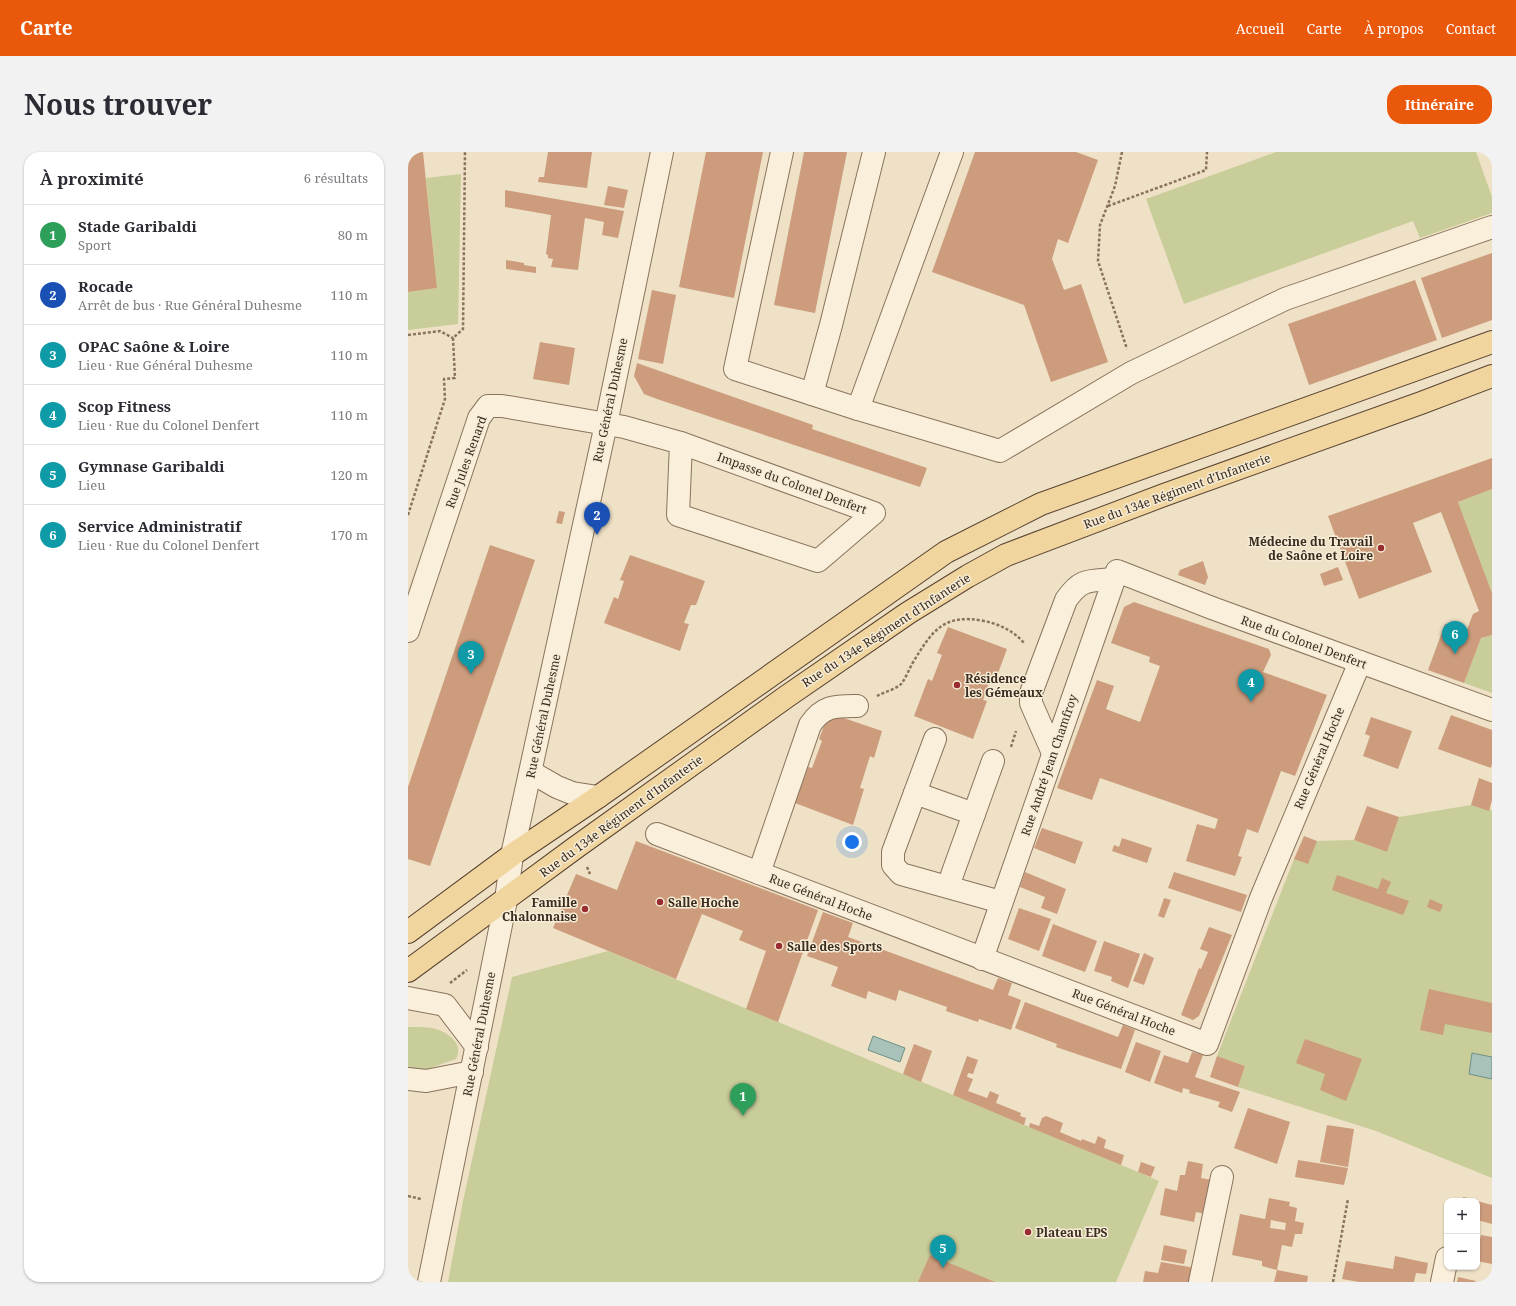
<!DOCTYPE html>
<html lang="fr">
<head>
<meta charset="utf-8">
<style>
	:root { --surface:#fff; --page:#f2f2f3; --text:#2b2b33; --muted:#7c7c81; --line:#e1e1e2; --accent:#ea580c }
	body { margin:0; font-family:"Noto Serif",serif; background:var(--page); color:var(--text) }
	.controls { position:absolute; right:12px; bottom:12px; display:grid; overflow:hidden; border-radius:8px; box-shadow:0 1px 3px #0004 }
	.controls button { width:36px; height:36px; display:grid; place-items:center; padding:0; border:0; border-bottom:1px solid var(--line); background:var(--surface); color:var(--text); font:20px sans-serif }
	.you { position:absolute; left:444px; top:690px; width:14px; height:14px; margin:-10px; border:3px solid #fff; border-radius:50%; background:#1a73e8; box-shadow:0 0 0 6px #1a73e833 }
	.badge { display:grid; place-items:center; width:26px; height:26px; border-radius:50%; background:var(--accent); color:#fff; font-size:13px; font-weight:700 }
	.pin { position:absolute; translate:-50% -33px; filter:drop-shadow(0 1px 2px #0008) }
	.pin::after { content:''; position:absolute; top:21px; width:14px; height:12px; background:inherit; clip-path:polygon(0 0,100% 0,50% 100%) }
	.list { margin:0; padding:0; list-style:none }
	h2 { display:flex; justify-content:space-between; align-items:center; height:52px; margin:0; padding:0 16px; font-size:17px }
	h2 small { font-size:13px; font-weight:400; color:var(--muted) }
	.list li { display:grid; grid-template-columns:26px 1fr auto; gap:12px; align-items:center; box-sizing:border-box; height:60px; padding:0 16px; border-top:1px solid var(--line) }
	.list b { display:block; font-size:15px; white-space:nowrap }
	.list p { margin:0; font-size:13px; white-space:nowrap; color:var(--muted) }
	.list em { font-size:13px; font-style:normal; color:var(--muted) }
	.map { position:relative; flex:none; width:1084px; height:1130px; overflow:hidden; border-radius:16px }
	header { display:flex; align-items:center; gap:24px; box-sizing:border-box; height:56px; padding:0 20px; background:var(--accent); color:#fff }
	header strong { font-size:19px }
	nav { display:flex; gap:22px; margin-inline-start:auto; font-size:14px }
	.intro { display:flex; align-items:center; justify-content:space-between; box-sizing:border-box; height:96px; padding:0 24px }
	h1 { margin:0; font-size:28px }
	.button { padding:10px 18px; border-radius:16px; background:var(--accent); color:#fff; font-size:14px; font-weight:700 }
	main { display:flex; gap:24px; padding:0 24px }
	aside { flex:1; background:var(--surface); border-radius:16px; box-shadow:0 1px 3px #0004 }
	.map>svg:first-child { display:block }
	.green { fill:#c8cd9a }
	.water { fill:#a8c2ba; stroke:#6e9187 }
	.building { fill:#cc9c7d; fill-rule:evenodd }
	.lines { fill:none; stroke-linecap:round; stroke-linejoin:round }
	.minor-casing { stroke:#8a735c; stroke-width:24 }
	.major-casing { stroke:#584230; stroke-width:24 }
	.path { stroke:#8a735c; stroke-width:2.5; stroke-dasharray:3 2; stroke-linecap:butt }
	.minor { stroke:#f9efda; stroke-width:22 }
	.major { stroke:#f1d59f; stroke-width:22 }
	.poi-dot { fill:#992c30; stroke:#f6ecd6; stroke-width:1.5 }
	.labels { text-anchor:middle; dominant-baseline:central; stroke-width:3; stroke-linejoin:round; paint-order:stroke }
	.street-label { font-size:12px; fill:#3a2c20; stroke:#f6ecd6 }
	.poi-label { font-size:12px; font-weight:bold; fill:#3a2c20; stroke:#f6ecd6; text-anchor:start }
</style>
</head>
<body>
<header>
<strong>Carte</strong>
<nav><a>Accueil</a><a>Carte</a><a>À propos</a><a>Contact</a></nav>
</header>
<div class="intro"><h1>Nous trouver</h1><a class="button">Itinéraire</a></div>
<main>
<aside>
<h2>À proximité<small>6 résultats</small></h2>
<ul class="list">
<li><span class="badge" style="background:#2e9e5b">1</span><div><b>Stade Garibaldi</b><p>Sport</p></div><em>80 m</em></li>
<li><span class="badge" style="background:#1a4fb4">2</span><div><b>Rocade</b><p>Arrêt de bus · Rue Général Duhesme</p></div><em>110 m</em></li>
<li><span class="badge" style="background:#0f9aa8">3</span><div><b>OPAC Saône &amp; Loire</b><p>Lieu · Rue Général Duhesme</p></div><em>110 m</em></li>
<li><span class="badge" style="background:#0f9aa8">4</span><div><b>Scop Fitness</b><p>Lieu · Rue du Colonel Denfert</p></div><em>110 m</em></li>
<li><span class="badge" style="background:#0f9aa8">5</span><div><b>Gymnase Garibaldi</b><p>Lieu</p></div><em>120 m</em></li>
<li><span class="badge" style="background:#0f9aa8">6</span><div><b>Service Administratif</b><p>Lieu · Rue du Colonel Denfert</p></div><em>170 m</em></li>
</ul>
</aside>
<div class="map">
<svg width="1084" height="1130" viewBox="0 0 1084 1130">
	<rect width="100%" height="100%" fill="#eee1c6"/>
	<!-- green -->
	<g class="green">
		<polygon points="868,0 1068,0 1084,45 1084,61 1012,86 1005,69 776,152 738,47"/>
		<polygon points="53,22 50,172 0,178 0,140 29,136 18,26"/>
		<polygon points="1084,337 1084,441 1050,350"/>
		<polygon points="1084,483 1084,541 1056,531 1073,486"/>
		<polygon points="1063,653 1084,658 1084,1026 968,979 830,935 837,914 809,904 886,707 909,689 946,688 979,700 991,665"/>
		<polygon points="200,799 730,1020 751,1029 708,1130 40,1130 55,1049 104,825"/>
		<path d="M0,875C17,875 32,874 45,887C51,894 52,898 48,907L8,921H0Z"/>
	</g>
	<!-- water -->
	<g class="water">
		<polygon points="465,884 497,896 492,910 460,898"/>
		<polygon points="1064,901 1084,905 1084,927 1061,922"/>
	</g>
	<!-- building -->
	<g class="building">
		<polygon points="0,0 15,0 29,136 0,140"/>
		<polygon points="140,0 184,0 179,36 130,30 131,25 136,25"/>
		<polygon points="298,0 355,0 326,146 271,135"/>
		<polygon points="396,0 439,0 407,161 366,153"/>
		<polygon points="567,0 668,0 690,8 660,91 650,87 644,107 656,138 673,132 700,210 643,230 616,153 524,120"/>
		<polygon points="200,34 220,38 216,56 196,53"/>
		<polygon points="97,38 216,59 210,86 194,83 196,70 177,66 170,118 143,115 145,107 140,106 140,103 138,102 143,63 97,55"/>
		<polygon points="1084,101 1084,168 1034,186 1013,126"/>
		<polygon points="98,108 116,111 116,113 128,115 128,121 98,117"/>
		<polygon points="1007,128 1029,188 901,233 880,172"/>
		<polygon points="244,138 268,143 255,212 230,207"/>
		<polygon points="132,190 167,196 161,233 125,227"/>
		<polygon points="229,211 405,273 404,277 519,316 512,335 249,247 236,242 226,224"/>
		<polygon points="1084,306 1084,337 1050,350 1084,441 1084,483 1073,486 1056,531 1020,518 1037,472 1058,480 1065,462 1071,459 1033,360 1005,371 1024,420 951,447 920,364"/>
		<polygon points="151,359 157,360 154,372 148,371"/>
		<polygon points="82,393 127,408 22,714 0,707 0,635"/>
		<polygon points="222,403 297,429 288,453 283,453 276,471 281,472 272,499 196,471 206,445 210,447 216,429 212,428"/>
		<polygon points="795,409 800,425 797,433 770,423 772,418"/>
		<polygon points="930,415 935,428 916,434 912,422"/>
		<polygon points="726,450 861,497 863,503 855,520 919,543 887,624 873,619 850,681 839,677 830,704 834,705 827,724 778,709 789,672 807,677 810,667 692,626 684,648 649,636 689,528 706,534 698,557 732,570 752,514 741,510 742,505 703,491 716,455"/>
		<polygon points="540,475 599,497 589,524 584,522 575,548 579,549 565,587 506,564 520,527 524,529 534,503 529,501"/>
		<polygon points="421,561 474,579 466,606 462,604 452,636 456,637 445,673 387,651 400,615 404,616 414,589 411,587"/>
		<polygon points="1043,563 1084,578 1084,612 1083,616 1030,597"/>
		<polygon points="963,565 1004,579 990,617 955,604 962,584 957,582"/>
		<polygon points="1071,626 1084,631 1084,648 1081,659 1063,653"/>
		<polygon points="959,654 991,665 979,700 946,688"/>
		<polygon points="634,676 675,690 667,712 626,696"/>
		<polygon points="896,684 909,689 900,712 886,707"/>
		<polygon points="714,686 744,696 739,711 704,699 706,693 711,695"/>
		<polygon points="228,689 410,758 370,870 338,857 358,799 331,788 335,779 294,762 268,827 145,776 168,722 209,738"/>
		<polygon points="617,720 658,737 649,762 633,756 637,745 612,735"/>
		<polygon points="766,720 839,743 833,760 760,736"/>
		<polygon points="929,723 970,737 974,726 983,730 978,741 1001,749 995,763 924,738"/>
		<polygon points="756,746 763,748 756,766 750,764"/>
		<polygon points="1022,747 1035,753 1032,760 1019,755"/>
		<polygon points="611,756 643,767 631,799 600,787"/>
		<polygon points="415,760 445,771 440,785 585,838 590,826 604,831 600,843 613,848 603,878 571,867 570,870 538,859 539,855 491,838 488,849 460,839 458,847 423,834 430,815 399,804"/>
		<polygon points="645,772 689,789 677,820 634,804"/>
		<polygon points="801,775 824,783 791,864 785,868 773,863 791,816 793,817 800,800 792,797"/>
		<polygon points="696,789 732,802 720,836 703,829 704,825 686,819"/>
		<polygon points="736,801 746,806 736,833 725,829"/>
		<polygon points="1021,837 1084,851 1084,881 1037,872 1035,883 1012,878"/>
		<polygon points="617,850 710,885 715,873 727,878 713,917 648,895 649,892 607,876"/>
		<polygon points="897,887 954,907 938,949 912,938 917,922 888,911"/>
		<polygon points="728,890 753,899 742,930 717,920"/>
		<polygon points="506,892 524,899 513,930 495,922"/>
		<polygon points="784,900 795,903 787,925 832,940 824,960 810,955 812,950 781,941 782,938 775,936 774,941 746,931 756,903 780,911"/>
		<polygon points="559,904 570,908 565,922 560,921 559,925 565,927 560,939 579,946 582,939 591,943 588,951 613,961 612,964 618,966 616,973 545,943"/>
		<polygon points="809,904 837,914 830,935 802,925"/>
		<polygon points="840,956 882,970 869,1012 826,996"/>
		<polygon points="638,964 655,971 652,980 673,989 674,987 687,992 690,984 698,988 696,996 716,1003 713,1013 621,975 622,971 631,974 634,966"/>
		<polygon points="919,973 946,977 940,1015 912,1010"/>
		<polygon points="890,1008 940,1016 936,1033 887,1025"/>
		<polygon points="780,1009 795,1012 793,1026 804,1028 797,1062 788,1060 786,1070 752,1063 757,1036 769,1039 772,1023 777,1023"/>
		<polygon points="733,1010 747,1015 743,1025 730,1020"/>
		<polygon points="1055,1045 1069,1048 1069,1049 1054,1049"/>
		<path d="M861,1046L882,1050L881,1054L889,1056L887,1069L896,1071L894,1082H887L884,1095L874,1093L869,1118L854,1114V1109L824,1103L832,1062L857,1067ZM863,1068L878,1071L877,1078L862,1076Z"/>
		<polygon points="1069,1049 1084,1053 1084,1072 1069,1068"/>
		<polygon points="1073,1083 1084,1085 1084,1112 1069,1109 1069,1100"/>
		<polygon points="756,1093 779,1098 776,1112 753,1108"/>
		<polygon points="522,1103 587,1130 510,1130"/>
		<polygon points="987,1104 1020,1111 1018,1122 1008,1121 1006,1130 951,1130 934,1127 938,1109 985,1117"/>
		<polygon points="753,1110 787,1116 783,1130 735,1130 737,1119 750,1121"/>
		<polygon points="869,1118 900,1124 899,1130 866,1130"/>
		<polygon points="1050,1125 1068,1129 1067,1130 1049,1130"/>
	</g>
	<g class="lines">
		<!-- minor casing -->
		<g class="minor-casing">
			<g id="minor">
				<polyline points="374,0 327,217 450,257 592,299 723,221 877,147 1084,75"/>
				<polyline points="404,242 423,173 466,0"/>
				<polyline points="450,257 544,0"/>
				<polyline points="0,479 71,266 80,254 94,254 216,275 273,291 466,361 410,409 270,363 273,291"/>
				<polyline points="527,587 485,700 485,713 493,722 593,750"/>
				<path d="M645,601L623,551V541L658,448C673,426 681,429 706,427"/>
				<polyline points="123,620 149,635 164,641 190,645"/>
				<polyline points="507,641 566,662"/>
				<polyline points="249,682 799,892 853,746 952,510"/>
				<path d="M351,721L402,573C415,553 428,554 449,554"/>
				<polyline points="544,723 585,609"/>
				<polyline points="574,807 709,419 804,456 1084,558"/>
				<polyline points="0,846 37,853 69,895"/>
				<polyline points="0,927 18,929 64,920"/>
				<polyline points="21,1130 98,748 104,703 198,272 254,0"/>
				<polyline points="792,1130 814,1025"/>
				<polyline points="1034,1130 1039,1106"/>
			</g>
		</g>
		<!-- major casing -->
		<g class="major-casing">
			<g id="major">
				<polyline points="0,780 104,703 190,645 538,400 633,352 1084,190"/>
				<polyline points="0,819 167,696 378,545 500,461 560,424 598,403 756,343 1013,251 1084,224"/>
			</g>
		</g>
		<!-- path -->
		<g class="path">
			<polyline points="714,0 707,34 692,73 690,109 719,197"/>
			<polyline points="700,54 798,18 799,0"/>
			<polyline points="0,183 32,179 45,186"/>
			<polyline points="0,363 37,247 36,227 47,226 45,186 55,177 57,0"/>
			<polyline points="584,538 599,543"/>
			<path d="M469,544C476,540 489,537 494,531C498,525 501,518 504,512C524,479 535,461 576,469C591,472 606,479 616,491"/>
			<polyline points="603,595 608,579"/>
			<polyline points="179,715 182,722"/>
			<polyline points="42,831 59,818"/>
			<polyline points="0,1044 13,1047"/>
			<polyline points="925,1130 940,1047"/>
		</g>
		<!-- minor -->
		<use href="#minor" class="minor"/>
		<!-- major -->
		<use href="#major" class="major"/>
	</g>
	<!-- markers -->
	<g class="poi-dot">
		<circle cx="973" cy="396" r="4"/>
		<circle cx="549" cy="533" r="4"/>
		<circle cx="252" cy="750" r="4"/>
		<circle cx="177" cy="757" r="4"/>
		<circle cx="371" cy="794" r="4"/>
		<circle cx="620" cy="1080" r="4"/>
	</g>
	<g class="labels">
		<!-- street labels -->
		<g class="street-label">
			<text transform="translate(202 248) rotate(-78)">Rue Général Duhesme</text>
			<text transform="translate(58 310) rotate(-70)">Rue Jules Renard</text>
			<text transform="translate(384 331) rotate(20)">Impasse du Colonel Denfert</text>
			<text transform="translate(769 339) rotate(-20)">Rue du 134e Régiment d'Infanterie</text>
			<text transform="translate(478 478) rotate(-33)">Rue du 134e Régiment d'Infanterie</text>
			<text transform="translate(896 490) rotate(20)">Rue du Colonel Denfert</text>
			<text transform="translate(135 564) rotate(-78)">Rue Général Duhesme</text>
			<text transform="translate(911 606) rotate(-67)">Rue Général Hoche</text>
			<text transform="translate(641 613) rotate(-71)">Rue André Jean Chamfroy</text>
			<text transform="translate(213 664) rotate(-36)">Rue du 134e Régiment d'Infanterie</text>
			<text transform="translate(413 745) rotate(21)">Rue Général Hoche</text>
			<text transform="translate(716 860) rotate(21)">Rue Général Hoche</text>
			<text transform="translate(71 882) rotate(-79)">Rue Général Duhesme</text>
		</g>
		<!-- poi labels -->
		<g class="poi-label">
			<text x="965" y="389" text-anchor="end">Médecine du Travail<tspan x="965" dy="14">de Saône et Loire</tspan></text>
			<text x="557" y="526">Résidence<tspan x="557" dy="14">les Gémeaux</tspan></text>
			<text x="169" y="750" text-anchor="end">Famille<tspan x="169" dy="14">Chalonnaise</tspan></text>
			<text x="260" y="750">Salle Hoche</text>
			<text x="379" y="794">Salle des Sports</text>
			<text x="628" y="1080">Plateau EPS</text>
		</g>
	</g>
</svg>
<div class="controls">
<button>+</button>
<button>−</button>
</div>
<div class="you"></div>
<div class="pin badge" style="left:335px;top:964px;background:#2e9e5b">1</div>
<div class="pin badge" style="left:189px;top:383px;background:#1a4fb4">2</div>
<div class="pin badge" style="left:63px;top:522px;background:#0f9aa8">3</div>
<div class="pin badge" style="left:843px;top:550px;background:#0f9aa8">4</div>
<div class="pin badge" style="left:535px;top:1116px;background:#0f9aa8">5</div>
<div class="pin badge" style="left:1047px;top:502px;background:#0f9aa8">6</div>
</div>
</main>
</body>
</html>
